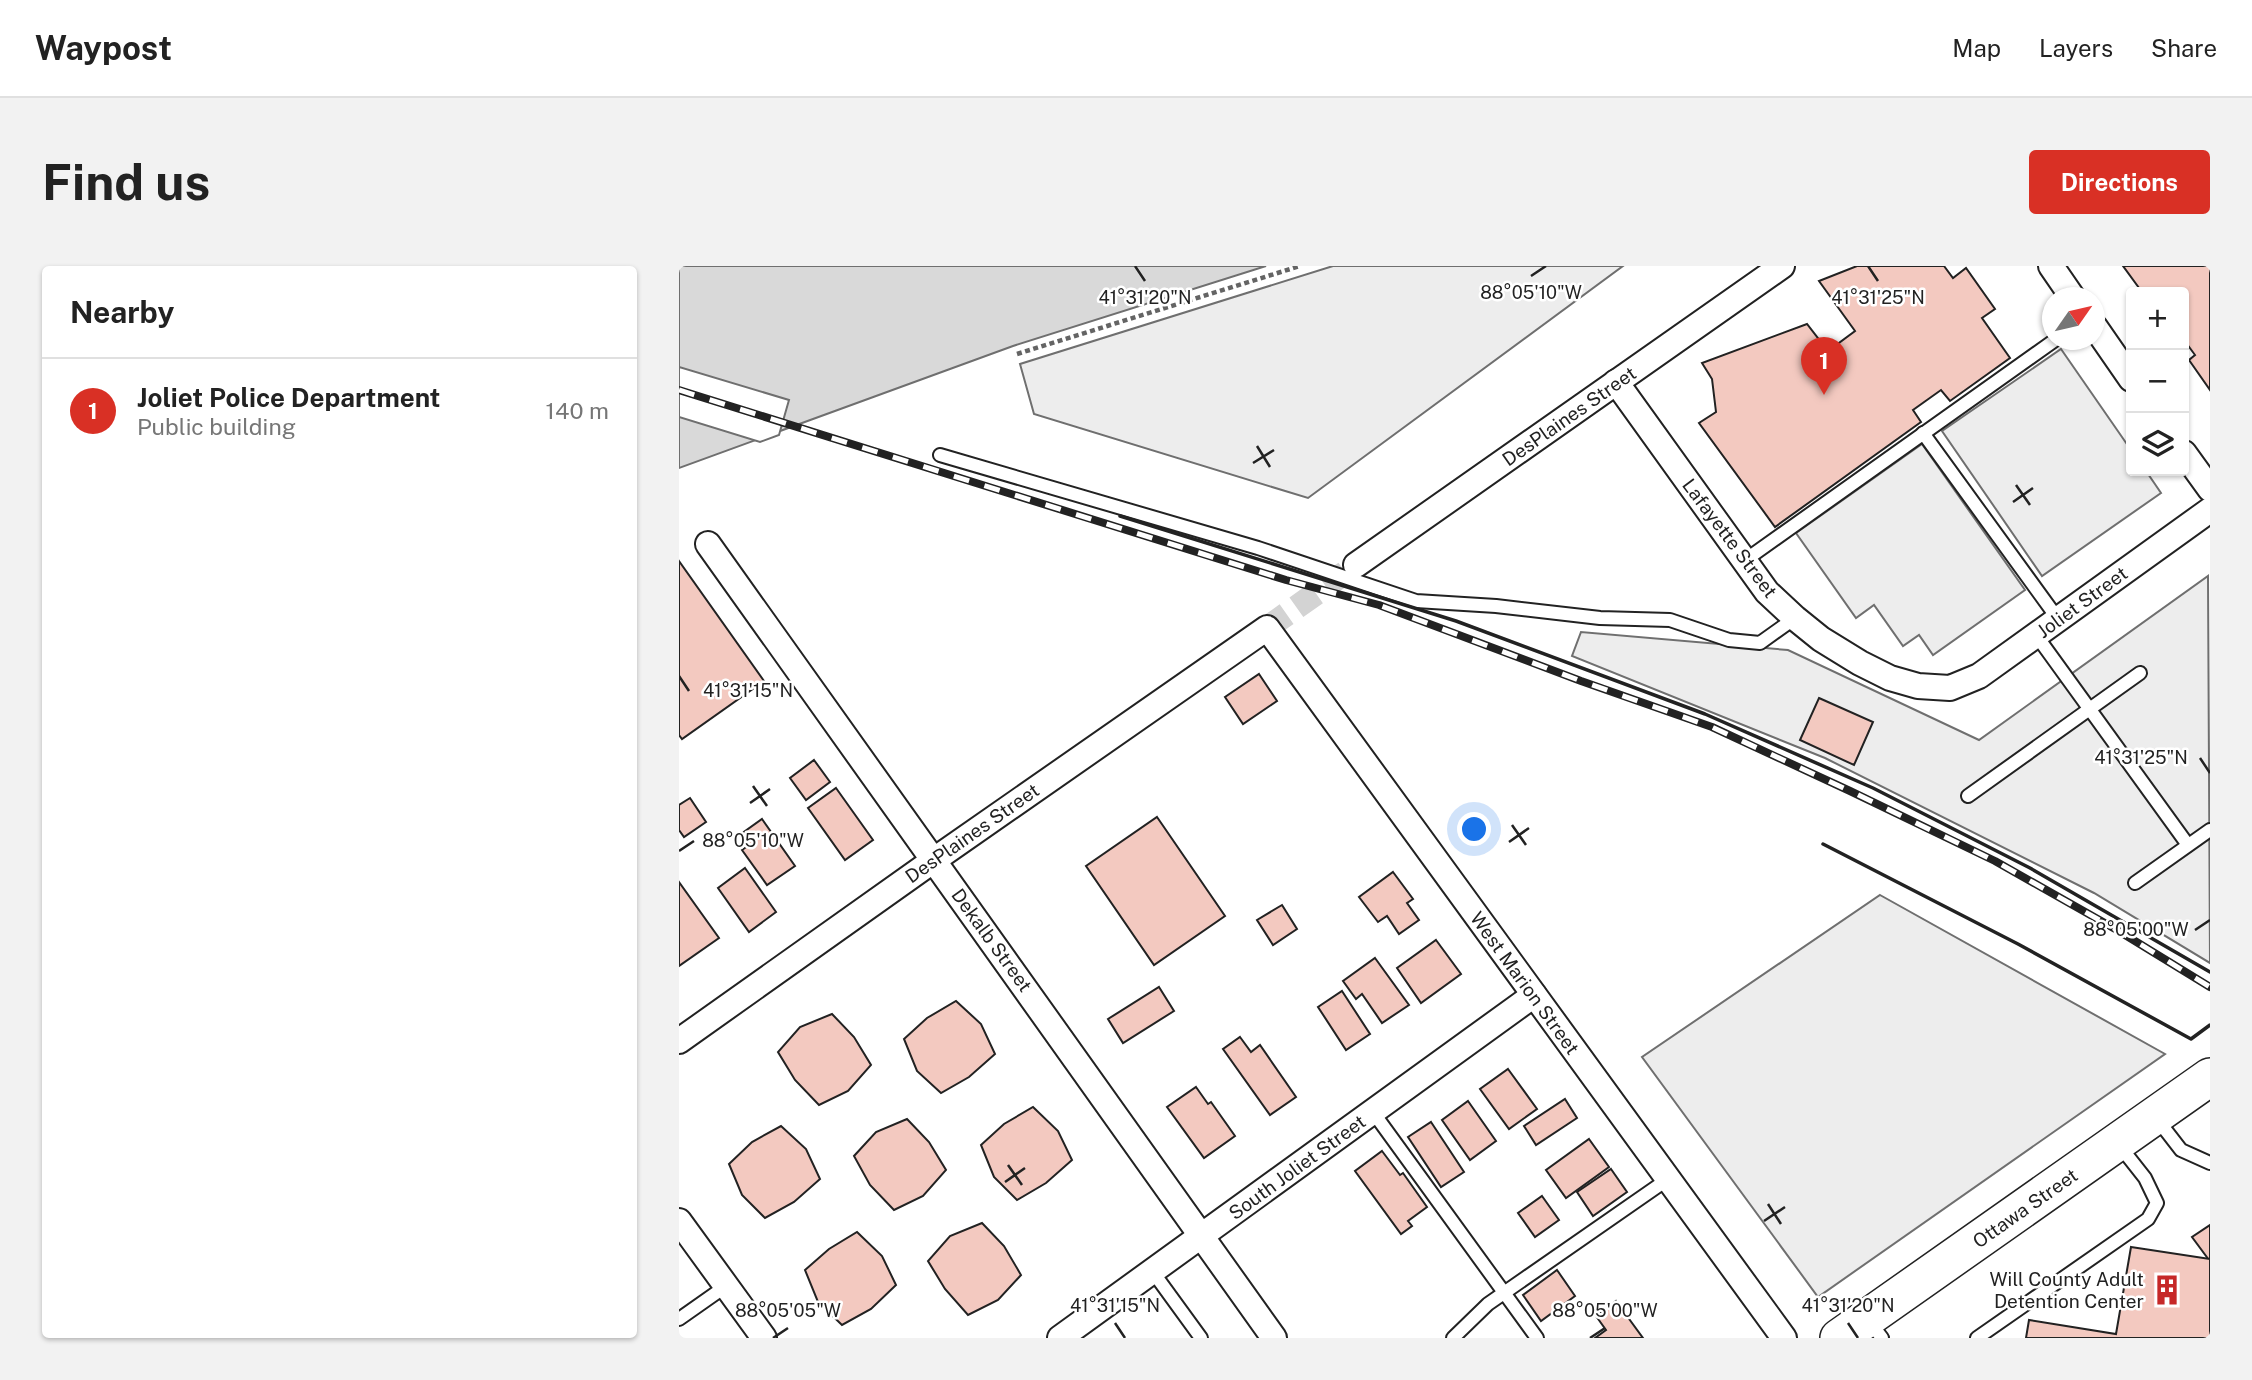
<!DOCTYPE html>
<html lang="en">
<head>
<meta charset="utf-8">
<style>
	:root { --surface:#fff; --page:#f2f2f2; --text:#222; --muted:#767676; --line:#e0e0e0; --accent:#d93025 }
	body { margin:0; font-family:"Public Sans",sans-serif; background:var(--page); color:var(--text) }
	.controls { position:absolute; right:21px; top:21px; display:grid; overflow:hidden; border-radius:7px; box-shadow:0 2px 5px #0004 }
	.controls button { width:63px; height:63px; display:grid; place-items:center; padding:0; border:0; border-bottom:2px solid var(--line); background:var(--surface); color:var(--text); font:35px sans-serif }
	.compass { position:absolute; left:1363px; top:21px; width:63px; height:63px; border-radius:50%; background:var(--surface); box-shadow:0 2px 5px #0004; rotate:56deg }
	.you { position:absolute; left:796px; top:564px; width:24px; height:24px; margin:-18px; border:5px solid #fff; border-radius:50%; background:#1a73e8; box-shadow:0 0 0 10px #1a73e833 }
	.badge { display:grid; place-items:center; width:46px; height:46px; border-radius:50%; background:var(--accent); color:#fff; font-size:23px; font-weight:700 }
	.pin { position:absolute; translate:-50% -58px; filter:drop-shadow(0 2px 4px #0008) }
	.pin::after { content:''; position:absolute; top:37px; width:24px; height:21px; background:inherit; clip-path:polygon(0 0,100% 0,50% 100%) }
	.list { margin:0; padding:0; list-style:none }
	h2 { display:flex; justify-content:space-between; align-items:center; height:91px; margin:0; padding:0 28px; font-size:30px }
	h2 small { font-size:23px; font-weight:400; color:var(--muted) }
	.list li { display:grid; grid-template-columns:46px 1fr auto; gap:21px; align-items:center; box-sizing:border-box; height:105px; padding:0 28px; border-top:2px solid var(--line) }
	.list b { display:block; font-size:26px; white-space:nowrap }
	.list p { margin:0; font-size:23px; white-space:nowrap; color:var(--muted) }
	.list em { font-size:23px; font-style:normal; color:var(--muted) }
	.icon { flex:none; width:38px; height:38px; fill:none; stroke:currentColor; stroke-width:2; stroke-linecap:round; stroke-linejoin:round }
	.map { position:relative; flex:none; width:1531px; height:1072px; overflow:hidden; border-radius:7px }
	header { display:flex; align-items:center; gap:42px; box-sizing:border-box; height:98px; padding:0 35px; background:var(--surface); border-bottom:2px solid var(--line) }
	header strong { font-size:33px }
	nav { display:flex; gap:38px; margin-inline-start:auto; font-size:24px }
	.intro { display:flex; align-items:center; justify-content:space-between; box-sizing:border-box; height:168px; padding:0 42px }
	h1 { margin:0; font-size:49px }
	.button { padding:18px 32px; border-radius:7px; background:var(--accent); color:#fff; font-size:24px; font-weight:700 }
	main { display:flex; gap:42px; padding:0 42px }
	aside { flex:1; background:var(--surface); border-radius:7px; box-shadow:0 2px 5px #0004 }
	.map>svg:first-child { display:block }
	.parking { fill:#ededed; stroke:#6f6f6f; stroke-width:2 }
	.water { fill:#d9d9d9; stroke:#6f6f6f; stroke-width:2 }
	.pier { fill:#fff; stroke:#6f6f6f; stroke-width:2 }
	.building { fill:#f3c9c0; stroke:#222; stroke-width:2 }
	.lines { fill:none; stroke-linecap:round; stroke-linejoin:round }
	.street-tunnel { stroke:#d3d3d3; stroke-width:24; stroke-dasharray:24 12; stroke-linecap:butt }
	.lane-casing { stroke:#222; stroke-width:16 }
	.street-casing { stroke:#222; stroke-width:28 }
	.primary-casing { stroke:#222; stroke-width:40 }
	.path { stroke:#646464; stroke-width:4.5; stroke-dasharray:5 3.5; stroke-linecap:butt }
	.lane { stroke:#fff; stroke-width:12 }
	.street { stroke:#fff; stroke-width:24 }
	.primary { stroke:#fff; stroke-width:37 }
	.rail-casing { stroke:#222; stroke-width:8 }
	.rail { stroke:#fff; stroke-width:5; stroke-dasharray:16; stroke-linecap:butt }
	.wall { stroke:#222; stroke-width:3.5 }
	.ticks { fill:none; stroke:#222; stroke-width:2.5 }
	.labels { text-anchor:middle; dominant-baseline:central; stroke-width:5; stroke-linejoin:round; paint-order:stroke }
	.street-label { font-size:19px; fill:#222; stroke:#fff }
	.poi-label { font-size:19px; fill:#222; stroke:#fff; text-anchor:end }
	.ticks-label { font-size:18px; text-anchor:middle; fill:#222; stroke:#fff; stroke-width:5; stroke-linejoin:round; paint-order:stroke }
</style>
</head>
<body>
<header>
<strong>Waypost</strong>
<nav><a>Map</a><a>Layers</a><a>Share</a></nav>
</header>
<div class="intro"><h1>Find us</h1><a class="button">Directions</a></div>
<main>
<aside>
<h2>Nearby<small></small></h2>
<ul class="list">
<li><span class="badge">1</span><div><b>Joliet Police Department</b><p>Public building</p></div><em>140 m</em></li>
</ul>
</aside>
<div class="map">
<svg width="1531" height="1072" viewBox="0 0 1531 1072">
	<rect width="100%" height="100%" fill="#fff"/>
	<!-- parking -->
	<g class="parking">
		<polygon points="654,0 944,0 629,232 355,148 341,98"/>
		<polygon points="1382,83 1452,184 1452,205 1467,205 1482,227 1363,310 1263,165"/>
		<polygon points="1243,178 1346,324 1254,389 1240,369 1224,380 1195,339 1177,352 1117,267"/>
		<polygon points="1529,310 1531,697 1415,627 1146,492 893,390 902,366 1109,384 1300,474"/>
		<polygon points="1201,629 1486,788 1139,1031 963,791"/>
	</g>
	<!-- water -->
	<polygon class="water" points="0,0 587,0 334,80 0,202"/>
	<!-- pier -->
	<polygon class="pier" points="0,101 110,134 100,169 81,176 0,151"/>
	<!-- building -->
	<g class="building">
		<polygon points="1178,0 1265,0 1274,12 1287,2 1316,43 1303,52 1331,92 1271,135 1262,124 1234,144 1242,156 1096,261 1020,157 1037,146 1033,113 1023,97 1128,58 1149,85 1176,65 1140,15"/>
		<polygon points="1444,0 1531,0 1531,124 1510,94 1516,89 1505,74 1505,26 1463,26"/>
		<polygon points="0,295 85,415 3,473 0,469"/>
		<polygon points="580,408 598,435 564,458 546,431"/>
		<polygon points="1140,432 1194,456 1175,499 1121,474"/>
		<polygon points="135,494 151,516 127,534 111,512"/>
		<polygon points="157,522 194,574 166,594 129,542"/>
		<polygon points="11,532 27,556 5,571 0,564 0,539"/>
		<polygon points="478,551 546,650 475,699 407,600"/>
		<polygon points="83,553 116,600 88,619 63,584 70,579 62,568"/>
		<polygon points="66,602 97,646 70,666 39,622"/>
		<polygon points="714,606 734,633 728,637 740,654 720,668 708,650 699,656 680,631"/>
		<polygon points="0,616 40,672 0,700"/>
		<polygon points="603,639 618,663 594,679 578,654"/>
		<polygon points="757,674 782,708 742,737 718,702"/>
		<polygon points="696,692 730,739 703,757 683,728 677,733 664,715"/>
		<polygon points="480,721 495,745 444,777 429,753"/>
		<polygon points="663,725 691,768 667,784 639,741"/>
		<polygon points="277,735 302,758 316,788 290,811 262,827 238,805 225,773 248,752"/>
		<polygon points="153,748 175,771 192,799 169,825 140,839 116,814 99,786 121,761"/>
		<polygon points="561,771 572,786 581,779 617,831 591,849 544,783"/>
		<polygon points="829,803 858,843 830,863 801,823"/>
		<polygon points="517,821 529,838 532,836 556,870 525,892 488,841"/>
		<polygon points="886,833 898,852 857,879 845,860"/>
		<polygon points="789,835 817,875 791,894 763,854"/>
		<polygon points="354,841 379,865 393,894 367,917 338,934 315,911 302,879 325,858"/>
		<polygon points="228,853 250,876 267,904 244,930 215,944 191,919 175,890 197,866"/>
		<polygon points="752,856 785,906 762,921 729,871"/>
		<polygon points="102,860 127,883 141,913 115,936 86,952 63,929 50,898 73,876"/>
		<polygon points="910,873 930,901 887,932 867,904"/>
		<polygon points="703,885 721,909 724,907 748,941 729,955 733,960 722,968 676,905"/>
		<polygon points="932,903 948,926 914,950 898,926"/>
		<polygon points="863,930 880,954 856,971 839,947"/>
		<polygon points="303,957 325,980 342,1009 319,1034 289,1049 266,1023 249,995 271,970"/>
		<polygon points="1531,959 1531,993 1530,994 1513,971"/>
		<polygon points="178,966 203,990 217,1019 192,1043 163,1059 139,1036 126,1004 150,983"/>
		<polygon points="1452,981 1531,993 1531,1072 1347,1072 1350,1054 1437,1068"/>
		<polygon points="878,1004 896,1030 862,1055 844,1029"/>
		<polygon points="937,1035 964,1072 916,1072 927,1064 917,1050"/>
	</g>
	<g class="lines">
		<!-- street-tunnel -->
		<polyline class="street-tunnel" points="588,362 677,299"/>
		<!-- lane casing -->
		<g class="lane-casing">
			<g id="lane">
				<polyline points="1244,167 1379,353"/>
				<polyline points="261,189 579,282 737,335 817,340 921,352 991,354 1050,374 1081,377 1116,352"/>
				<polyline points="1065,295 1376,74"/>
				<polyline points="1357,369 1509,579"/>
				<polyline points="1289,530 1461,407"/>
				<polyline points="1456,617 1531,564"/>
				<polyline points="694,846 858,1072"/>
				<polyline points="1478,853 1502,884 1531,897"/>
				<polyline points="474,1006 522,1072"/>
				<polyline points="0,1053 47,1020"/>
				<polyline points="1190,1055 1203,1072"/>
				<polyline points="774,1072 809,1038 989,913"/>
				<polyline points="1298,1072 1469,953 1478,937 1466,912 1440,879"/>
			</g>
		</g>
		<!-- street casing -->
		<g class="street-casing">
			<g id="street">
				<polyline points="1372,0 1394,32"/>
				<polyline points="1416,61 1452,113"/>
				<polyline points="937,116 1088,326 1116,352 1142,373 1181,397 1211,412 1239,420 1271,422 1300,410 1531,244"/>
				<polyline points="1505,187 1531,223"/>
				<polyline points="29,278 595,1072"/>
				<polyline points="677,299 1103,0"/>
				<polyline points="0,775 255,594 588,362 1105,1072"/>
				<polyline points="0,955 85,1072"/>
				<polyline points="381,1072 855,729"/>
			</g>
		</g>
		<!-- primary casing -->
		<g class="primary-casing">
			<polyline id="primary" points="1160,1072 1531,811"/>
		</g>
		<!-- path -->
		<polyline class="path" points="338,88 621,0"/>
		<!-- lane -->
		<use href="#lane" class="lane"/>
		<!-- street -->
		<use href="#street" class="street"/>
		<!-- primary -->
		<use href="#primary" class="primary"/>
		<!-- rail casing -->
		<g class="rail-casing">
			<polyline id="rail" points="0,124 607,314 700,339 902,415 1033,461 1171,525 1316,595 1438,664 1531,721"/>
		</g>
		<!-- rail -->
		<use href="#rail" class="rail"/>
		<!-- wall -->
		<g class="wall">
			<polyline points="441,250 777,355 1026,448 1194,522 1351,602 1531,706"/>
			<polyline points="1144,578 1339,678 1512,773 1531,759"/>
		</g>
	</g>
	<!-- ticks -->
	<path class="ticks" d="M456,0L466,15M1189,0L1199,15M852,10L867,0M578,180L591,201M574,197L595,184M1337,219L1351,239M1334,236L1354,222M0,410L10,425M1521,492L1531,507M74,520L88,540M71,537L91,523M833,559L847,579M830,576L850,562M0,585L15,575M1516,664L1531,654M329,899L343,919M326,916L346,902M1089,938L1102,958M1085,955L1106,941M436,1057L446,1072M1169,1057L1179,1072M94,1072L109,1062M911,1072L926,1062"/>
	<!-- icons -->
	<defs>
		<g id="building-bare" transform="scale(2.415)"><path d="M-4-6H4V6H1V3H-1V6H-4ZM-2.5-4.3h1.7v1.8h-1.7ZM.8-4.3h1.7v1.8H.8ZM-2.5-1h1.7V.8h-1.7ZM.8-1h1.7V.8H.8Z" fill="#c62828" stroke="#fff" stroke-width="2.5" paint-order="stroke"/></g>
	</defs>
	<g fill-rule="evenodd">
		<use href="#building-bare" x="1488" y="1024"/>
	</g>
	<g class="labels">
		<!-- street labels -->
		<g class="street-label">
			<text transform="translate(890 150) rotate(-35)">DesPlaines Street</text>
			<text transform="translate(1051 272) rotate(53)">Lafayette Street</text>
			<text transform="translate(1403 336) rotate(-36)">Joliet Street</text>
			<text transform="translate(293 567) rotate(-35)">DesPlaines Street</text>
			<text transform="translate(313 674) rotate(54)">Dekalb Street</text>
			<text transform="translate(846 717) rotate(54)">West Marion Street</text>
			<text transform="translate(618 901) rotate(-36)">South Joliet Street</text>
			<text transform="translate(1346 942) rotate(-35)">Ottawa Street</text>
		</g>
		<!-- poi labels -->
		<g class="poi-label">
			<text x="1465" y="1013">Will County Adult<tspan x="1465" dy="22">Detention Center</tspan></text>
		</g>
	</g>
	<g class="ticks-label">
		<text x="852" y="33">88°05'10"W</text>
		<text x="466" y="38">41°31'20"N</text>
		<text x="1199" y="38">41°31'25"N</text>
		<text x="69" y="431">41°31'15"N</text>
		<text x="1462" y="498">41°31'25"N</text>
		<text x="74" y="581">88°05'10"W</text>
		<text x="1457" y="670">88°05'00"W</text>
		<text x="436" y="1046">41°31'15"N</text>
		<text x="1169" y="1046">41°31'20"N</text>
		<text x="109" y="1051">88°05'05"W</text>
		<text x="926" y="1051">88°05'00"W</text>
	</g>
</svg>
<div class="controls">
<button>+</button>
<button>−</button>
<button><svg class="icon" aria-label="layers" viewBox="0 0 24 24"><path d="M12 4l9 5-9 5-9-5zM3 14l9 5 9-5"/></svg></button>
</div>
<svg class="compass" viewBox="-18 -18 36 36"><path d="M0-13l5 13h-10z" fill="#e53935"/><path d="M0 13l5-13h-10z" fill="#767676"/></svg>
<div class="you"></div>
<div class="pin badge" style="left:1145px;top:129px">1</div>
</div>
</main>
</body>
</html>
